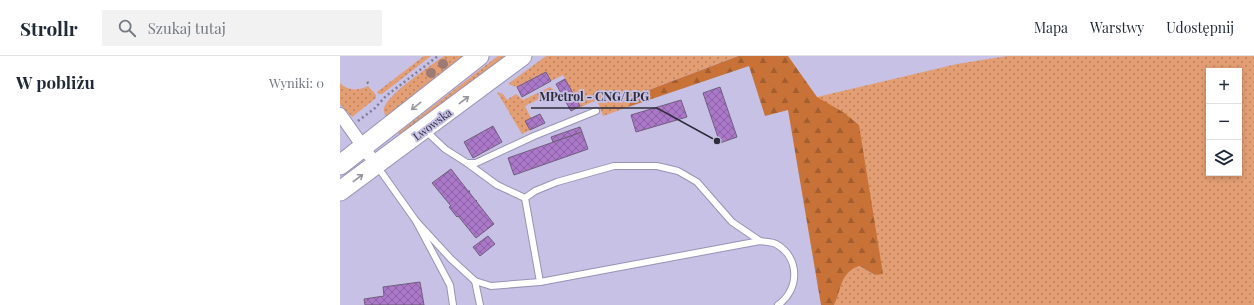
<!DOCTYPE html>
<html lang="pl">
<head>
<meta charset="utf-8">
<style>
	:root { --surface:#fff; --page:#f2f2f3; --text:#1f2937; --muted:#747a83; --line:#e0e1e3 }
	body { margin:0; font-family:"Playfair Display",serif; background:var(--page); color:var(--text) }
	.controls { position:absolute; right:12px; top:12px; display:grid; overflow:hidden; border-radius:0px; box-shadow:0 2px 6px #0003 }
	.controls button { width:36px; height:36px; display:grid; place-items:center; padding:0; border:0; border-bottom:1px solid var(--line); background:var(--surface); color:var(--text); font:20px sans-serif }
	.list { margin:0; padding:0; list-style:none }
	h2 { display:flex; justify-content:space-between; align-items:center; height:52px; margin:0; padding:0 16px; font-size:17px }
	h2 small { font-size:13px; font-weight:400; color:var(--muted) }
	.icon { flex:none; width:22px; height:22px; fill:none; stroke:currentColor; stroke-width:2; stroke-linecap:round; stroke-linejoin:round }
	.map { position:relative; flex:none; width:914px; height:249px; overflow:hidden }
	header { display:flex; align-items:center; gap:24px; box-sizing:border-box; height:56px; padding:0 20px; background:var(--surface); border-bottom:1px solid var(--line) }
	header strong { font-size:19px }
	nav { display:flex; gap:22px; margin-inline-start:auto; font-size:14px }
	.search { width:280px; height:36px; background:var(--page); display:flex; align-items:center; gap:10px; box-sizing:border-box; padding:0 14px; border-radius:0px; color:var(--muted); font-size:15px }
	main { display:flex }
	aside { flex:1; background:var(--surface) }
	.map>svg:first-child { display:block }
	.grass { fill:url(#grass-dots); fill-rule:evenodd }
	.forest { fill:url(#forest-firs) }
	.building { fill:url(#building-cross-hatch); stroke:#705e7b }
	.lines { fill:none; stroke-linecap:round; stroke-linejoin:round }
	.service-casing { stroke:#9893b5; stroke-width:8 }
	.minor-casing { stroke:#9893b5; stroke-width:14 }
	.primary-casing { stroke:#9893b5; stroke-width:21 }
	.path { stroke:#807c96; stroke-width:2.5; stroke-dasharray:2 3; stroke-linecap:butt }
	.service { stroke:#fff; stroke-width:6 }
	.minor { stroke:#fff; stroke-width:12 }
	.primary { stroke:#fff; stroke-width:19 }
	.tree { fill:#9d7b75 }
	.oneway { stroke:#96969c }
	.labels { text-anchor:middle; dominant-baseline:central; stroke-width:3.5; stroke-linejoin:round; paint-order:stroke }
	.street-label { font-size:11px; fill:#2e2c3a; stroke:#c6c1e5 }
	.leader { fill:none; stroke:#2e2c3a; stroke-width:1.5 }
	.callout-dot { fill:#2e2c3a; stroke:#c6c1e5; stroke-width:1.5 }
	.callout-label { font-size:12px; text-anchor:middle; font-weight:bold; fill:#2e2c3a; stroke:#c6c1e5; stroke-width:3.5; stroke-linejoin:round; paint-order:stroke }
</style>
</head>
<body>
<header>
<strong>Strollr</strong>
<div class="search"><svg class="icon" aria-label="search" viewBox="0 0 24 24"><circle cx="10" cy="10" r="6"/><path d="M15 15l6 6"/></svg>Szukaj tutaj</div>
<nav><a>Mapa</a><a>Warstwy</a><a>Udostępnij</a></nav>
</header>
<main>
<aside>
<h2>W pobliżu<small>Wyniki: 0</small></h2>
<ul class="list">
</ul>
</aside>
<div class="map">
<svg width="914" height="249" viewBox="0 0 914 249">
	<defs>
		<pattern id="grass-dots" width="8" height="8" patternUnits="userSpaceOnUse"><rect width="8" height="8" fill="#e39e73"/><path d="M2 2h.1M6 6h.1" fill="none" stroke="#b8815f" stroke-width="1.8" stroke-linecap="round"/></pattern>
		<pattern id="forest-firs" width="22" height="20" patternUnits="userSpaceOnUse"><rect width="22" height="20" fill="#c87238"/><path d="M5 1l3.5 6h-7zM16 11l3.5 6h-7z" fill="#a35e30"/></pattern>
		<pattern id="building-cross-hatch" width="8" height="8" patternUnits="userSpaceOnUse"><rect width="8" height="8" fill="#aa77c9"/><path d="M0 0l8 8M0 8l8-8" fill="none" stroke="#8b62a4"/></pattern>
	</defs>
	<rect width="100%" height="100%" fill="#c6c1e5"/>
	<!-- grass -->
	<g class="grass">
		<polygon points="84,0 91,0 42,38 39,38 37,36"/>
		<path d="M104,0H126L46,61C45,58 43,55 44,52C49,37 90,10 104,0Z"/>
		<polygon points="158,0 170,0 62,82 58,77"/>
		<polygon points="206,0 397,0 293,40 288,51 263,60 257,44 231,55 240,50 223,19 211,25 206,16 177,31 168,28"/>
		<path d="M667,0H914V249H494C502,233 499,217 518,210L535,219L543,217L477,41L617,8ZM869,15H899V117H869Z"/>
		<path d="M0,27C8,35 18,35 28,30L36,39V42L12,61L0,48Z"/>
		<polygon points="210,31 215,35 185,50 191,62 185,65 190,74 182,78 157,36 163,38 167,44 176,38 183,44"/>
	</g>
	<!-- forest -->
	<path class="forest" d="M398,0H448L477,41L503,56L519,69L543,218L535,219L519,210C499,217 502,234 494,249H481L448,54L425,60L409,10L288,51L293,40Z"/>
	<!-- building -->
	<g class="building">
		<polygon points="206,16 211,25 182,41 177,31"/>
		<polygon points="225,23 240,50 231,55 216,28"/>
		<polygon points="380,31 397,81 380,87 363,37"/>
		<polygon points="341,44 347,61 296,76 291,59"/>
		<polygon points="200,58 205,67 190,74 185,65"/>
		<polygon points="153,70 162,86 133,102 124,86"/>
		<polygon points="240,71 242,76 213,86 211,81"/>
		<polygon points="242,76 248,93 174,119 168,102"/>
		<polygon points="111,113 128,135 130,135 129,136 136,145 137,144 136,145 154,168 136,182 118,160 117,161 109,151 111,150 92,127"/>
		<polygon points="148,180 155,188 140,200 133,191"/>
		<polygon points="80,226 84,249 25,249 24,243 44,240 43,231"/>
	</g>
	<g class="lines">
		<!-- service casing -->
		<g class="service-casing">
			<g id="service">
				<polyline points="86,75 105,93 127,107 157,129 185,142"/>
				<polyline points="127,107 136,107 194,80 256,55"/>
				<polyline points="37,110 76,165 110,229 113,249"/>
				<path d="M76,165L111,203L135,225L151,230L200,226L420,185C425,186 432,186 436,188C460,201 460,234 438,249"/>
				<polyline points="135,225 140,249"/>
				<polyline points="200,226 185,142 195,135 217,126 274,110 317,110 338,115 357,126 392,166 420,185"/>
			</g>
		</g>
		<!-- minor casing -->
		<g class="minor-casing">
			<polyline id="minor" points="0,58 36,109"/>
		</g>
		<!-- primary casing -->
		<g class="primary-casing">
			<g id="primary">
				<polyline points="0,109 139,0"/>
				<polyline points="0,135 182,0"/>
			</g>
		</g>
		<!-- path -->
		<g class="path">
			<polyline points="27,26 30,29"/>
			<polyline points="18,65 34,53 46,40 98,0"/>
		</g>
		<!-- service -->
		<use href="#service" class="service"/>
		<!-- minor -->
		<use href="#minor" class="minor"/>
		<!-- primary -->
		<use href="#primary" class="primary"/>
	</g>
	<!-- trees -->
	<g class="tree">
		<circle cx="103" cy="8" r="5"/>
		<circle cx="91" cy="17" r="5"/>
	</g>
	<!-- one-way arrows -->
	<defs><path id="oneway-shaft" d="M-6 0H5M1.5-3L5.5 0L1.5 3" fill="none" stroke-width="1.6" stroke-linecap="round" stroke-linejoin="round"/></defs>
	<g class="oneway">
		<use href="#oneway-shaft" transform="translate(124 44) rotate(-37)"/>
		<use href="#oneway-shaft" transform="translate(76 50) rotate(142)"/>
		<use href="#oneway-shaft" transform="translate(18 122) rotate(-37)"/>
	</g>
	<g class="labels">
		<!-- street labels -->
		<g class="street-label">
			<text transform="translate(92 68) rotate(-37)">Lwowska</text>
		</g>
	</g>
	<!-- callouts -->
	<path class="leader" d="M377 85L317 52H191"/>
	<circle class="callout-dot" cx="377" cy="85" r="4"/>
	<g class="callout-label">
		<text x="254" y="45">MPetrol - CNG/LPG</text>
	</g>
</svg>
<div class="controls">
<button>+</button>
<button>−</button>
<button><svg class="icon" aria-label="layers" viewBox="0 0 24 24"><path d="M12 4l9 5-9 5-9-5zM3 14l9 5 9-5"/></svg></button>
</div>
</div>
</main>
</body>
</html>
